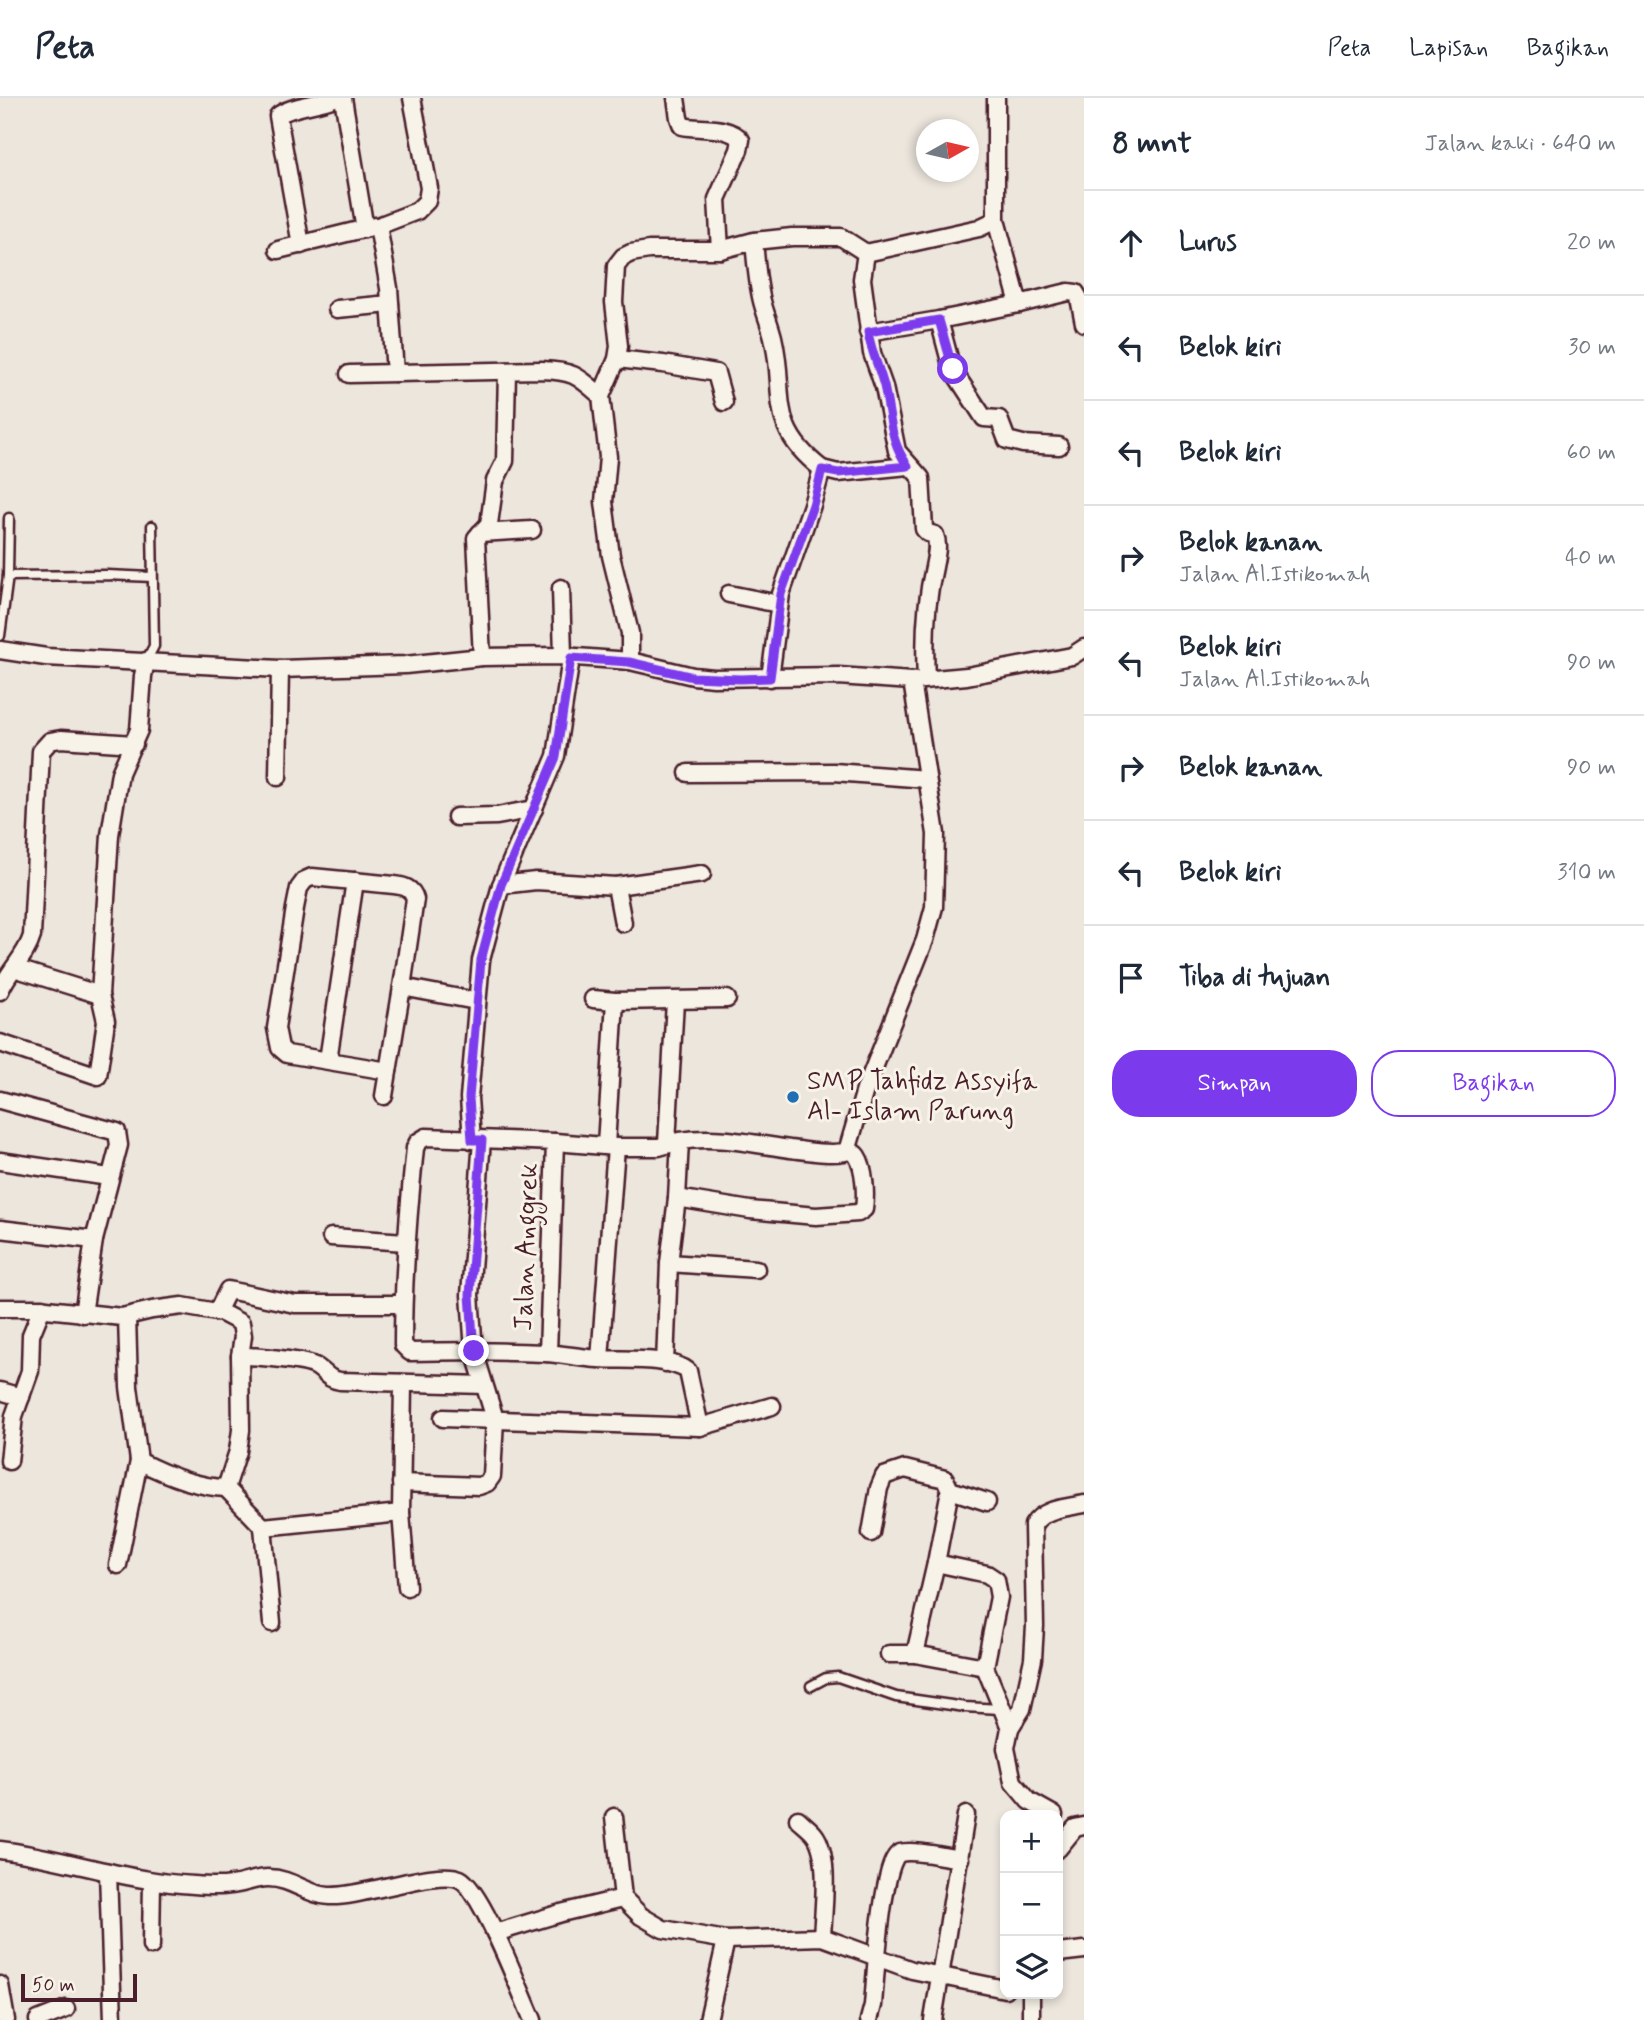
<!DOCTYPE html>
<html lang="id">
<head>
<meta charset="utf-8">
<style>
	:root { --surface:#fff; --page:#f6f6f7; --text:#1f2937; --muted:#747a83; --line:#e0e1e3; --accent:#7c3aed }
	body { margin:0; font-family:Mynerve,sans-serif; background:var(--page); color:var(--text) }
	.controls { position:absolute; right:21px; bottom:21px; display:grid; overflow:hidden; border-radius:14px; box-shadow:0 4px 10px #0003 }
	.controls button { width:63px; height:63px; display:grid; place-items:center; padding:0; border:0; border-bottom:2px solid var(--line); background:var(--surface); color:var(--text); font:35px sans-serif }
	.compass { position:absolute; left:916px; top:21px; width:63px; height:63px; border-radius:50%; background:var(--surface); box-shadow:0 4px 10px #0003; rotate:82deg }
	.scale { position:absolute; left:21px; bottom:18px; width:116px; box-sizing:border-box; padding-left:7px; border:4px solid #4a1f2b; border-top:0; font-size:19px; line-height:24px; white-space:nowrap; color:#4a1f2b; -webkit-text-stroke:5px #f7f3e8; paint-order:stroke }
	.stop { position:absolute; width:21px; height:21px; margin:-16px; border:5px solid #7c3aed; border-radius:50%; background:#fff }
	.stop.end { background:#7c3aed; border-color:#fff; box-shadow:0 2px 7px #0008 }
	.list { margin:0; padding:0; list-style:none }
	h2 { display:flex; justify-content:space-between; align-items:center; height:91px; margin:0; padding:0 28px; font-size:30px }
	h2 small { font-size:23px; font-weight:400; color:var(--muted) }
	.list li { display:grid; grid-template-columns:46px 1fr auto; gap:21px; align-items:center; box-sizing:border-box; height:105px; padding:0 28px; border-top:2px solid var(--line) }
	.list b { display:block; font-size:26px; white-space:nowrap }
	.list p { margin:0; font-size:23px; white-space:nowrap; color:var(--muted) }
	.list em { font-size:23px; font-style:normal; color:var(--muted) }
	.actions { display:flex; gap:14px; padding:21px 28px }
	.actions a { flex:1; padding:16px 0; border:2px solid var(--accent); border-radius:28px; text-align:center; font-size:24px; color:var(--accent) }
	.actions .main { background:var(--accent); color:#fff }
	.icon { flex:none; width:38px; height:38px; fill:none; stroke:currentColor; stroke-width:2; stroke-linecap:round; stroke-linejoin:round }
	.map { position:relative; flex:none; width:1084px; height:1922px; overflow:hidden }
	header { display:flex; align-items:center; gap:42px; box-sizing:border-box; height:98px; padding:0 35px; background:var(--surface); border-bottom:2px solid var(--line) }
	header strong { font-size:33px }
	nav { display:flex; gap:38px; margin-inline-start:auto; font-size:24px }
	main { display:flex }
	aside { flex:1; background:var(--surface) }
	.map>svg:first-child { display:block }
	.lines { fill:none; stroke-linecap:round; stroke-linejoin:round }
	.lane-casing { stroke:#4a1f2b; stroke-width:13 }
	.street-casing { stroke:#4a1f2b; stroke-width:21 }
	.lane { stroke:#f7f3e8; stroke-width:8 }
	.street { stroke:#f7f3e8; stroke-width:16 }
	.route { stroke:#7c3aed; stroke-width:9 }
	.poi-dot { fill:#1f6fb2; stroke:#f7f3e8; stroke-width:2.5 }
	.labels { text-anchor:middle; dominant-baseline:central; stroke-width:6; stroke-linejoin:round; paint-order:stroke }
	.poi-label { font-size:26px; fill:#4a1f2b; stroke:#f7f3e8; text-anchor:start }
	.street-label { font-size:26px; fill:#4a1f2b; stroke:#f7f3e8 }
</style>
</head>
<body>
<header>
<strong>Peta</strong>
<nav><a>Peta</a><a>Lapisan</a><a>Bagikan</a></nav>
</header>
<main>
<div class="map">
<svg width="1084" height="1922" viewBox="0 0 1084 1922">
	<rect width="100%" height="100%" fill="#ece6dd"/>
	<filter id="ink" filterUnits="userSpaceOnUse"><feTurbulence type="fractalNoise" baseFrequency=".0143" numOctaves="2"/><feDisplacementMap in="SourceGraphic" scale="14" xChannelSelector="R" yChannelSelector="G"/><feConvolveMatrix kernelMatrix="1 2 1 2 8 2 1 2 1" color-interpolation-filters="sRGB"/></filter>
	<g filter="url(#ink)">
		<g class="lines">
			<!-- lane casing -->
			<g class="lane-casing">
				<g id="lane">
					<polyline points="8,478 9,420"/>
					<polyline points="0,538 8,478 107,477 152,479"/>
					<polyline points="146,563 154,548 152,428"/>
					<polyline points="811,1588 826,1580 838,1579 896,1599 965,1609 1000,1611"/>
				</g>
			</g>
			<!-- street casing -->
			<g class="street-casing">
				<g id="street">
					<polyline points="343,0 365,131"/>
					<path d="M676,0L679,20L682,28C700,32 729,27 741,42L739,52L717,101L720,152"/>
					<path d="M754,143C756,163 757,183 762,203C765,215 770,227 773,239C787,297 765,327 822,371"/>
					<path d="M301,147L278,18C288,8 319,7 334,0"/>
					<polyline points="278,152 375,128"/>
					<path d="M866,155L862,181L872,255L884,289L897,353L921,380L924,431L928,435L935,437C939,447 936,458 934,469C925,507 924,543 926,581"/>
					<polyline points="1019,206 1068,194 1076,195 1079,200 1084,225"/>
					<polyline points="337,211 390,206"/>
					<polyline points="939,222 1019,206 996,122 996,0"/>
					<polyline points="868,234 939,222 952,271 984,320 999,321 1007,342 1023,346 1059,348"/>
					<polyline points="617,261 663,266 716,275 724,304"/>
					<polyline points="395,275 389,190 378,128 417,113 427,103 429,90 412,0"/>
					<path d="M349,276L542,272C574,273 578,278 601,298"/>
					<polyline points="480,435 532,432"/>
					<polyline points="561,490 563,558"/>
					<polyline points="729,496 779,506"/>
					<polyline points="0,552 46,559 280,571 405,567 482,559 563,558 630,563 693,578 714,580 838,578 912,583 967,578 1072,558 1084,550"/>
					<polyline points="482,559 476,440 489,426 495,383 505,363 507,273"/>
					<polyline points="630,563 630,535 611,458 604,404 608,359 601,298 617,261 619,248 614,204 616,168 623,159 631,155 649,152 720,152 754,143 792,139 841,139 866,155 979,130 996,122"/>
					<polyline points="770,580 781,496 812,407 822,371 838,375 908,368"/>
					<polyline points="688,675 834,674 927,681"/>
					<polyline points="278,679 280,571"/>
					<polyline points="456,719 497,718 534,711"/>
					<polyline points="501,787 536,783 616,788 702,776"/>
					<polyline points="616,788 623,825"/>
					<polyline points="14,870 100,897"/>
					<path d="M0,893C8,873 26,859 32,838L41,653L50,643L61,641L134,646"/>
					<polyline points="593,901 615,903 727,901"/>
					<polyline points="0,945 98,978 106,923 100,897 110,737 120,675 139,632 143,578 146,563"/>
					<polyline points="328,962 355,783"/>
					<path d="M388,973L287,956L280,950L276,930L295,810L299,790L305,782L312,779L394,787C404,788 412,790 415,801L402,889"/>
					<polyline points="384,998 402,889 476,903"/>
					<polyline points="0,1002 117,1034 119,1047 94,1142 83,1216"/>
					<polyline points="472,1042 469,1000 481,862 501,787 556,658 571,560"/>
					<path d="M680,1043C717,1037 754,1046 790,1051C809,1053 827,1057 845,1054L848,1050L865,992L925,842L934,809L936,736L912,583"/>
					<polyline points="667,1045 675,903"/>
					<polyline points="606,1047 615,903"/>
					<polyline points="0,1063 109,1079"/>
					<path d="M677,1100L750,1112L816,1118L858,1115L864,1111C866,1097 865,1070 857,1058C855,1055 851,1053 848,1050"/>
					<polyline points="0,1131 94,1142"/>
					<polyline points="331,1139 406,1144"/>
					<polyline points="669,1165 756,1171"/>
					<path d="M0,1210H37L122,1219L152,1212L182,1208L222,1215L241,1225L243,1238L240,1258L241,1332L238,1353L226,1390C195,1389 166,1377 139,1363L118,1467"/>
					<polyline points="217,1214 228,1192 295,1206 403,1206"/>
					<polyline points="127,1218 129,1289 139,1363"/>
					<polyline points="548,1255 555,1044"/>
					<path d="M240,1258C255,1258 306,1262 317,1269C327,1276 328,1281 340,1283L484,1287"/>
					<polyline points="600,1261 616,1049"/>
					<path d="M665,1265L669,1165L677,1100L680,1043L659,1049H616L555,1044L426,1039L418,1044L415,1050C408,1116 403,1181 403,1247L410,1254C455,1253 500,1253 545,1255C563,1256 581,1260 599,1261C623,1263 669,1258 688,1273L700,1329"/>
					<polyline points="403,1286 401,1415 407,1489"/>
					<polyline points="0,1293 21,1299"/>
					<polyline points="443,1320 700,1329 772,1308"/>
					<polyline points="9,1363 14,1318 30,1273 31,1237 42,1210"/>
					<polyline points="401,1385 479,1388 487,1385 492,1378 495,1321 474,1253 470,1197 482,1042"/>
					<polyline points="226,1390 263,1429 401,1415"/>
					<polyline points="950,1392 987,1404"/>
					<polyline points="263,1429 272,1525"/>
					<polyline points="871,1435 879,1390 884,1378 905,1371 945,1381 950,1392 936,1465 915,1556 889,1556"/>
					<polyline points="915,1556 985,1569 999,1499 996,1482 987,1476 936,1465"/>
					<polyline points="985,1569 1010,1630 1006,1650 1013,1684 1029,1703 1054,1717"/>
					<path d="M1010,1630L1022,1611L1033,1561L1035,1528L1033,1427C1043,1410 1066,1410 1084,1406"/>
					<polyline points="614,1719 623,1800 641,1818 663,1831 726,1842 822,1839 912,1872 1005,1891"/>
					<path d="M798,1721C803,1726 810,1731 814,1736C831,1757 823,1813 822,1839"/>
					<polyline points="1058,1751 1075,1730 1084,1728"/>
					<path d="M0,1752C65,1760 128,1784 194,1787C206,1788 220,1789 231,1787C243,1786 256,1780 268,1780C292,1780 307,1797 329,1798C361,1800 437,1770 460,1781C482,1792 521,1896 533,1922"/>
					<polyline points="108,1774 113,1922"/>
					<polyline points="495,1835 561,1815 623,1800"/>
					<polyline points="151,1848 152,1783"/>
					<polyline points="1058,1855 1084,1852"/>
					<polyline points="0,1887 6,1922"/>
					<polyline points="38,1922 66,1911"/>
					<polyline points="708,1922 726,1842"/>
					<path d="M869,1922L873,1907C875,1885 882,1760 900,1755C913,1751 946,1759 960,1761"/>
					<polyline points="933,1922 966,1717"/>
					<polyline points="1031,1922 1031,1896"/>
				</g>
			</g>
			<!-- lane -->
			<use href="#lane" class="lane"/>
			<!-- street -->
			<use href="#street" class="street"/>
		</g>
	</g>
	<g class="lines" filter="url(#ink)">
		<!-- route -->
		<path class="route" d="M474,1253L470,1197L482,1042H472L469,1000L481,862L501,787L556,659L571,560L629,564L693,579L740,581L770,580L781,496L813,407L822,372L838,375L908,368C889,342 891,317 884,288C879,269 871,253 868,234L939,222L953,271"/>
	</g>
	<!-- markers -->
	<circle class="poi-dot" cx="793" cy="999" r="7"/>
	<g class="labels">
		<!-- poi labels -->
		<g class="poi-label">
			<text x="807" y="984">SMP Tahfidz Assyifa<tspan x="807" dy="30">Al- Islam Parung</tspan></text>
		</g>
		<!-- street labels -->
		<g class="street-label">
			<text transform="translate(527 1149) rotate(-88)">Jalan Anggrek</text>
		</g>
	</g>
</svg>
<div class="controls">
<button>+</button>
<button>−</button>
<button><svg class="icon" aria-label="layers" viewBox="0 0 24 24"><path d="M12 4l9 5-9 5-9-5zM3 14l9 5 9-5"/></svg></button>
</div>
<svg class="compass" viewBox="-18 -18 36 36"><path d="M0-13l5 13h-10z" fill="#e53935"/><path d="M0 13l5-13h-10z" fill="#747a83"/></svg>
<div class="scale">50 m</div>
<div class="stop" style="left:953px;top:271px"></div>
<div class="stop end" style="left:474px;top:1253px"></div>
</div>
<aside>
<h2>8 mnt<small>Jalan kaki · 640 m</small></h2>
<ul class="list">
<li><svg class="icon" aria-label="ahead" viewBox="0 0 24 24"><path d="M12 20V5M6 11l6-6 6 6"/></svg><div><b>Lurus</b></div><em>20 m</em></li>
<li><svg class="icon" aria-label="left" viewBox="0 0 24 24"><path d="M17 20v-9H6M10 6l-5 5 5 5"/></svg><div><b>Belok kiri</b></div><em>30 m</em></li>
<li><svg class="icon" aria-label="left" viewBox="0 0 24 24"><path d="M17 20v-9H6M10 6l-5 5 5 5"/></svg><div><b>Belok kiri</b></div><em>60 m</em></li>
<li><svg class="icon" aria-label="right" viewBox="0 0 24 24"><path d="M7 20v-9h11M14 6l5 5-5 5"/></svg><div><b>Belok kanan</b><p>Jalan Al.Istikomah</p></div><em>40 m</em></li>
<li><svg class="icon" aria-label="left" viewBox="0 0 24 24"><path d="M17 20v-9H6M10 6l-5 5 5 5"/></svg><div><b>Belok kiri</b><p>Jalan Al.Istikomah</p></div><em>90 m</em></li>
<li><svg class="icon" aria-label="right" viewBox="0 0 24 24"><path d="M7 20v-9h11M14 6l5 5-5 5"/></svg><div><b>Belok kanan</b></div><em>90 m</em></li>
<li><svg class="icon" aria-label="left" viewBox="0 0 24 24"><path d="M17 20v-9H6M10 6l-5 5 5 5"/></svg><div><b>Belok kiri</b></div><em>310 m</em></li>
<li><svg class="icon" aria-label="arrive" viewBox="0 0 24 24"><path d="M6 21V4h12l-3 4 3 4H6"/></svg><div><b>Tiba di tujuan</b></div></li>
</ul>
<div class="actions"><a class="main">Simpan</a><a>Bagikan</a></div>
</aside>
</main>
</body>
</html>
